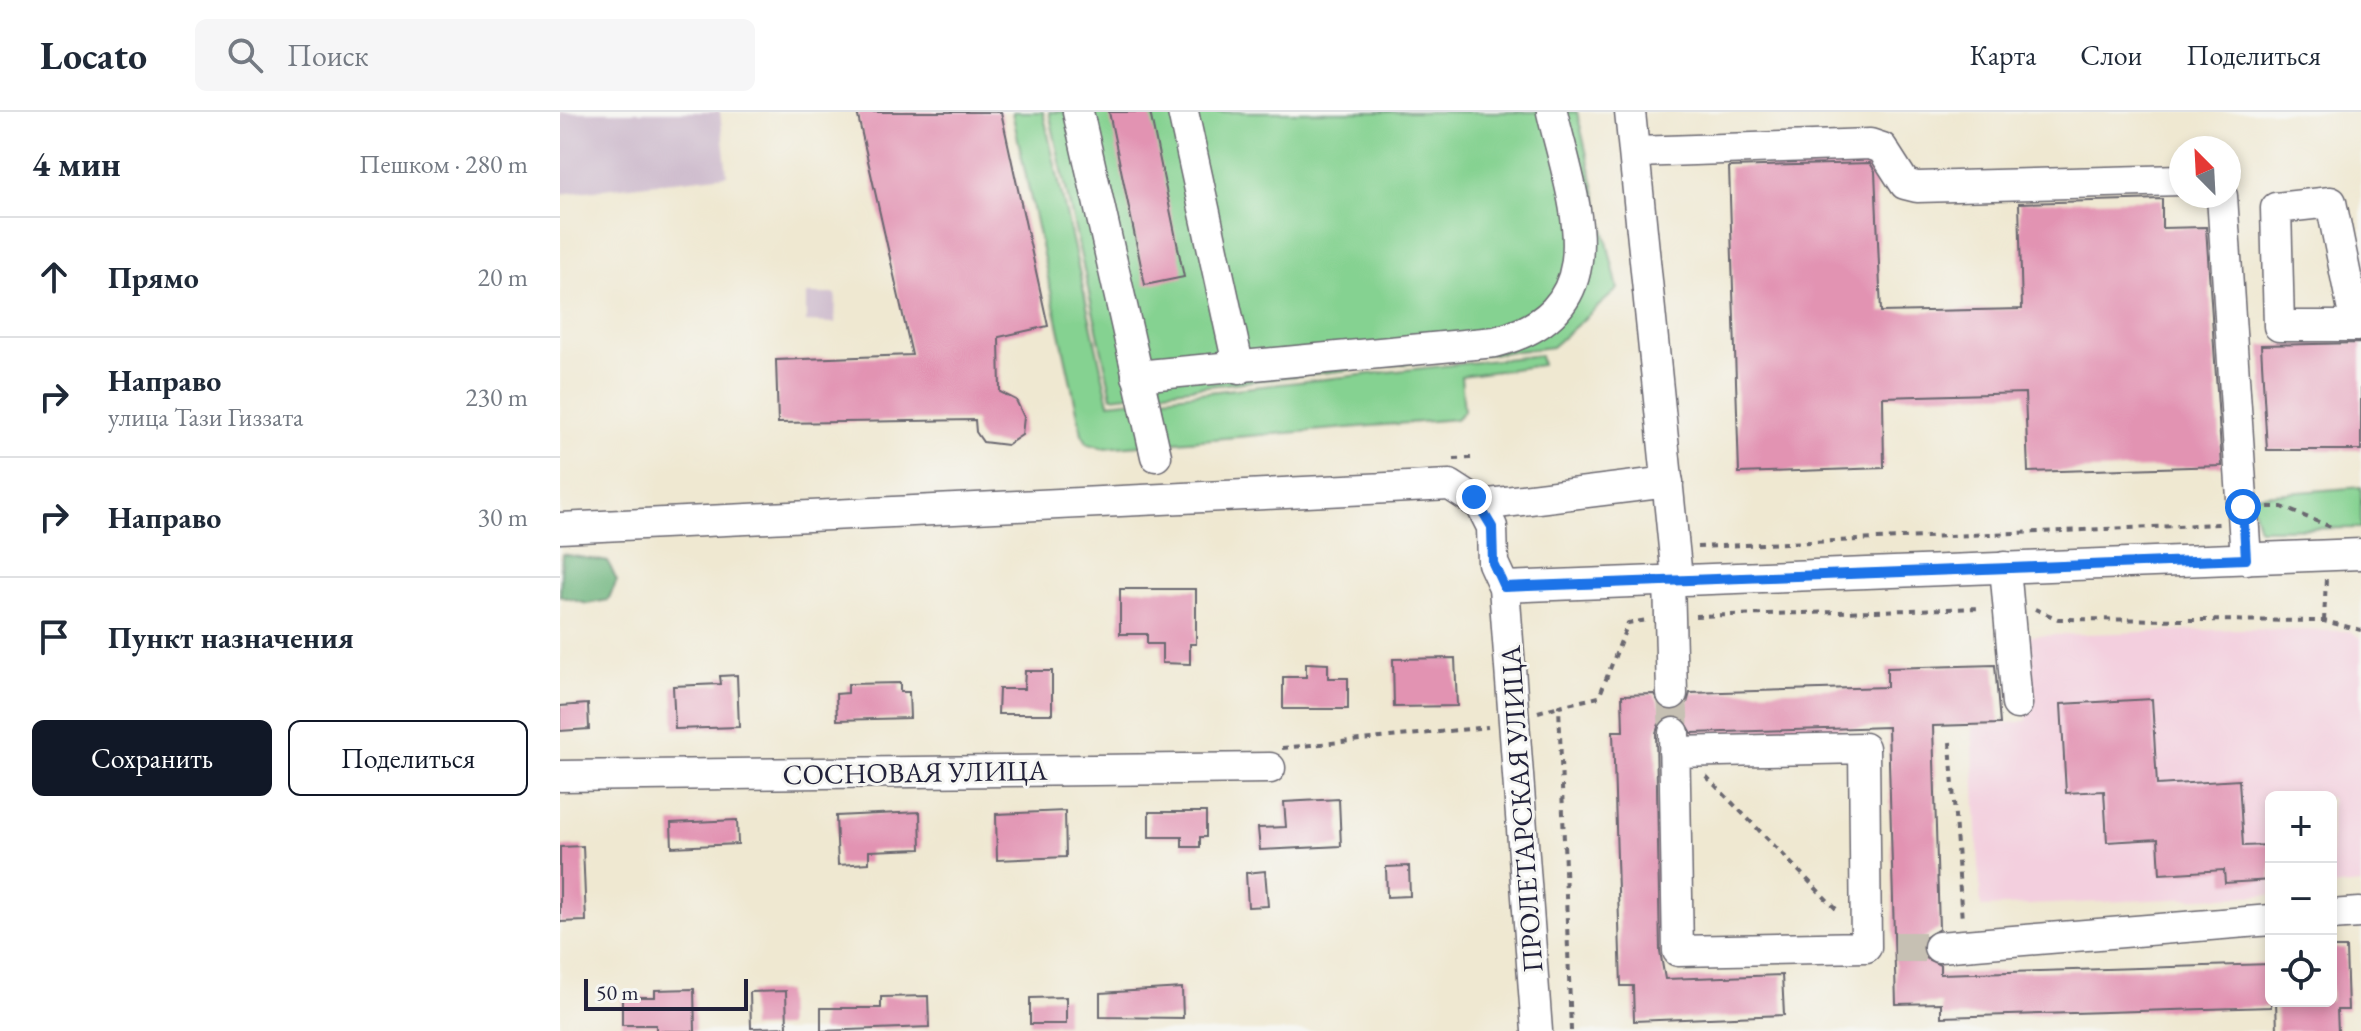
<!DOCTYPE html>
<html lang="ru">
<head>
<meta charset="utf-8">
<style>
	:root { --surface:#fff; --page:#f6f6f7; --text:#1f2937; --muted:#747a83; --line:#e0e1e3; --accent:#111827 }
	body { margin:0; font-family:"EB Garamond",serif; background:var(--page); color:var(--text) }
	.controls { position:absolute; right:24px; bottom:24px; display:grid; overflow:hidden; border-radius:12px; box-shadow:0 4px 12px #0003 }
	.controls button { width:72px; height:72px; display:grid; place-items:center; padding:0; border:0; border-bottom:2px solid var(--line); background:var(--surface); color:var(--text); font:40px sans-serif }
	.compass { position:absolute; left:1609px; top:24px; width:72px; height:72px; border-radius:50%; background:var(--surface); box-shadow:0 4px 12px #0003; rotate:336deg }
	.scale { position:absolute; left:24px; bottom:20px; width:164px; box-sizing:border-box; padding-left:8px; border:4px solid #22223b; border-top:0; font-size:22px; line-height:28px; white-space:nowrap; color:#22223b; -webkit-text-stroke:6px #f6f6f2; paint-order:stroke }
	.stop { position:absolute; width:24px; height:24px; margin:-18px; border:6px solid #1a73e8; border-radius:50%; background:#fff }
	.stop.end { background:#1a73e8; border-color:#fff; box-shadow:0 2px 8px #0008 }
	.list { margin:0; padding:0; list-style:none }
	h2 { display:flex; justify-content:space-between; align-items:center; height:104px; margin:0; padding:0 32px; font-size:34px }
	h2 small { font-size:26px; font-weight:400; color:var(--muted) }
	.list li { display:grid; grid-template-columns:52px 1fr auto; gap:24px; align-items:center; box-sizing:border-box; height:120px; padding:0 32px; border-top:2px solid var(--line) }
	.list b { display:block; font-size:30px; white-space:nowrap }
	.list p { margin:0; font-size:26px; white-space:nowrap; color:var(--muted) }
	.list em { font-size:26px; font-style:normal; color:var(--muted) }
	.actions { display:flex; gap:16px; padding:24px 32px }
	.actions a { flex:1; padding:18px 0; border:2px solid var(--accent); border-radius:12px; text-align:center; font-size:28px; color:var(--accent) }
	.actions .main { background:var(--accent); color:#fff }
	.icon { flex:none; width:44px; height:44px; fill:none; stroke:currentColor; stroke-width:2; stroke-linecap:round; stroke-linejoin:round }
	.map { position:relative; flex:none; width:1801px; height:919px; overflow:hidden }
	header { display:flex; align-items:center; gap:48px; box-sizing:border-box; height:112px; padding:0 40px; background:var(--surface); border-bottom:2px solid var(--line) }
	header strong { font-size:38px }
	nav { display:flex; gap:44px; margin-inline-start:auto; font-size:28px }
	.search { width:560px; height:72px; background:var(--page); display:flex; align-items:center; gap:20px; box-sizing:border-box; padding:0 28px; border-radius:12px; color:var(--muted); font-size:30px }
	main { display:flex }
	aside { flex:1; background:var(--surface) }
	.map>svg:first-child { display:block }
	.built { fill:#f3cfde }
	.industrial { fill:#cfbdce }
	.green { fill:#85d291; stroke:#547a66; stroke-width:2 }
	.forest { fill:#6cb47b; stroke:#476b5b; stroke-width:2 }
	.building { fill:#e293b2 }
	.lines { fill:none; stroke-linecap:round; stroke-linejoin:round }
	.minor-tunnel { stroke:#c6c0b3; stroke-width:30; stroke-dasharray:30 15; stroke-linecap:butt }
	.minor-casing { stroke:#6a6770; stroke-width:33 }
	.path { stroke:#6a6770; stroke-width:4; stroke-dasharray:6 6; stroke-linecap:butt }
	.minor { stroke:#fff; stroke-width:30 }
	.route { stroke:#1a73e8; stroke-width:10 }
	.labels { text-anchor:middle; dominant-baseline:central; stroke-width:6; stroke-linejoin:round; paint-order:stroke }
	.street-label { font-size:28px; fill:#22223b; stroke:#f6f6f2 }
</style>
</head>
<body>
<header>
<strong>Locato</strong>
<div class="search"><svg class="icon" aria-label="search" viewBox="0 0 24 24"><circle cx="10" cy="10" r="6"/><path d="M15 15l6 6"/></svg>Поиск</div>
<nav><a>Карта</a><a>Слои</a><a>Поделиться</a></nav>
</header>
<main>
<aside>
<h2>4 мин<small>Пешком · 280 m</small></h2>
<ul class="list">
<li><svg class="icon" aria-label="ahead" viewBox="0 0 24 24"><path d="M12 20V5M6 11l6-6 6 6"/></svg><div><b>Прямо</b></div><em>20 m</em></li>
<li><svg class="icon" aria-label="right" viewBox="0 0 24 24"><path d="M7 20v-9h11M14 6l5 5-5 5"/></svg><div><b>Направо</b><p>улица Тази Гиззата</p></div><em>230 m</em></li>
<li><svg class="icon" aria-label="right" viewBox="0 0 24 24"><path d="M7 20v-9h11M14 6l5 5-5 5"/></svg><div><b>Направо</b></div><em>30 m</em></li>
<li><svg class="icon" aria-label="arrive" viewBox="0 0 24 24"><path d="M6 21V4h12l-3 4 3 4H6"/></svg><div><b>Пункт назначения</b></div></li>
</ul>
<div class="actions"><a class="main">Сохранить</a><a>Поделиться</a></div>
</aside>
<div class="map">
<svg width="1801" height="919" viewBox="0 0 1801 919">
	<rect width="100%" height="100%" fill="#f6f6f2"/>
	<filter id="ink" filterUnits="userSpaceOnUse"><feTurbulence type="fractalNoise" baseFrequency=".0125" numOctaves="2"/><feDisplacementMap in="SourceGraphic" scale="16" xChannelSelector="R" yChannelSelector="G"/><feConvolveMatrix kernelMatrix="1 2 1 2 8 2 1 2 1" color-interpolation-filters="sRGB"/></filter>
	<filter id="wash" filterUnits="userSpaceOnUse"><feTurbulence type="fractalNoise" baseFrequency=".006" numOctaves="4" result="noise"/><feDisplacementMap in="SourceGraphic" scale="32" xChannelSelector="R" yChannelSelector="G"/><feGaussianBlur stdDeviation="1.8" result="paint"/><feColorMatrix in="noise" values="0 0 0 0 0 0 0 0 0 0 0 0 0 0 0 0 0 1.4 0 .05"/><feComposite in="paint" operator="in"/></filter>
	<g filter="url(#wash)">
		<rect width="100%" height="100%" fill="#efe8d1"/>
		<!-- built -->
		<polygon class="built" points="1679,517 1790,519 1801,526 1801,772 1771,775 1771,685 1711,685 1711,783 1421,795 1412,615 1467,609 1462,524"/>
		<!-- industrial -->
		<g class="industrial">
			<polygon points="0,0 160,0 167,63 0,82"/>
			<polygon points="246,182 276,182 275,211 246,210"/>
		</g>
		<!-- green -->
		<g class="green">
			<polygon points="452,0 483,0 549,291 980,243 982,253 901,264 904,299 896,307 544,336 528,332 522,322"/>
			<polygon points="489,0 1017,0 1058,177 992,235 552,285"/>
			<polygon points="1801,375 1801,416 1699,417 1690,384"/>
		</g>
		<!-- forest -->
		<polygon class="forest" points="2,442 48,450 57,469 48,488 27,492 0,484"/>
		<g id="blocks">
			<!-- building -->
			<g class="building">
				<polygon points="297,0 441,0 488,214 439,225 440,280 456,288 464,305 462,323 447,333 423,330 416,320 415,308 218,311 216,248 352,243"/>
				<polygon points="549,0 590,0 624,165 585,173"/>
				<polygon points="1310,51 1315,59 1321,200 1462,197 1459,91 1602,87 1602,116 1646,115 1662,354 1468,360 1465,281 1323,285 1324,356 1179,361 1169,55"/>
				<polygon points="1801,231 1801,338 1707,338 1701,233"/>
				<polygon points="560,477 636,477 636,532 630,532 630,552 602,551 602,532 587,532 587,522 560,522"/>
				<polygon points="895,546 897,594 834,595 833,547"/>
				<polygon points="746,551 768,552 768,566 788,566 788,597 723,597 723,565 746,565"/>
				<polygon points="1435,553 1440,612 1373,614 1379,817 1363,827 1365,846 1380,853 1380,862 1711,852 1711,895 1381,905 1381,891 1336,892 1328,615 1132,621 1123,606 1113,603 1099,612 1096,621 1100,839 1105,867 1222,863 1224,903 1074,909 1073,874 1061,874 1053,619 1063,619 1062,583 1094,582 1103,597 1113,600 1127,591 1130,581 1327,575 1327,556"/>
				<polygon points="465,559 492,559 492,602 438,602 439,577 464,577"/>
				<polygon points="177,563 179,615 115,617 113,574 161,572 160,564"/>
				<polygon points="340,571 340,580 349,580 350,606 277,608 276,582 288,581 288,572"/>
				<polygon points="1592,587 1597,673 1679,668 1683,734 1711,733 1711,768 1665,771 1664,758 1600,762 1598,727 1547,730 1544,679 1506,681 1501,592"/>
				<polygon points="28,592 29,617 0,619 0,594"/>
				<polygon points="779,687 781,734 700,738 698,716 726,715 724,690"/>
				<polygon points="505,699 506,745 437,748 436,702"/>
				<polygon points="360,700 361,737 309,739 309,751 278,753 276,704"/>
				<polygon points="589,700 646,700 646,725 640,725 640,735 622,735 622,725 589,725"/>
				<polygon points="177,708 178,732 112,735 111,711"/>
				<polygon points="23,734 26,809 0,810 0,735"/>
				<polygon points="849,754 850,784 827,785 826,755"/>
				<polygon points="705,759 708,794 688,795 686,761"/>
				<polygon points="1771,836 1786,836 1788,898 1777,898 1778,919 1717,919 1716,889 1771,889"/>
				<polygon points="622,876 623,906 540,905 540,881"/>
				<polygon points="134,877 135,919 96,919 96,913 62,913 62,885 95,885 95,878"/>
				<polygon points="226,879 227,915 191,916 190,880"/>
				<polygon points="368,884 369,915 261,919 261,896 321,896 321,885"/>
				<polygon points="506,885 506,912 470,912 470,886"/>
			</g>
		</g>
	</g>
	<g filter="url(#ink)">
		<use href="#blocks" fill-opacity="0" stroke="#6a6770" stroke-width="2"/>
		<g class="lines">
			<!-- minor-tunnel -->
			<g class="minor-tunnel">
				<polyline points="1112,582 1114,621"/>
				<polyline points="1335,835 1379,835"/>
			</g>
			<!-- minor casing -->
			<g class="minor-casing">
				<g id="minor">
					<polyline points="518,0 596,344"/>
					<polyline points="623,0 679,257"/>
					<polyline points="1070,0 1117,466"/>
					<polyline points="1076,40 1310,32 1322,36 1345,72 1357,75 1621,68"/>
					<polyline points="1662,84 1686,447"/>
					<polyline points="1796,214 1771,90 1716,96 1719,214 1796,214 1801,213"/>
					<path d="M577,264L935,230C1059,198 1013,90 992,0"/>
					<polyline points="921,393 1108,370"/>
					<polyline points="0,416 890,373 921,393 932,415 933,451 944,475 977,919"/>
					<polyline points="1445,455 1457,592"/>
					<polyline points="1109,467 1112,582"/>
					<polyline points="944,475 1801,442"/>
					<polyline points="1114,621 1118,839 1306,835 1304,636 1114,640"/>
					<polyline points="0,664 710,656"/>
					<polyline points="1771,803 1799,801"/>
					<polyline points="1379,835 1711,808"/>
				</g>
			</g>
			<!-- path -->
			<g class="path">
				<polyline points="894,347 911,346"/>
				<polyline points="1708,395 1722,395 1771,415"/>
				<polyline points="1137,435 1660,412"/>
				<polyline points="1475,497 1498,507 1764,509 1801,518"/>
				<polyline points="1135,504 1422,496"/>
				<polyline points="1764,509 1766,466"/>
				<polyline points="978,600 999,594"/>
				<polyline points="1390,630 1402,809"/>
				<polyline points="722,636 928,615"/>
				<polyline points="1146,664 1280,801"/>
				<polyline points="1011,919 999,594 1039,585 1068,511 1087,508"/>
			</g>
			<!-- minor -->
			<use href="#minor" class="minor"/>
		</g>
	</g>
	<g class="lines" filter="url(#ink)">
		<!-- route -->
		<polyline class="route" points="914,385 932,415 933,451 944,475 1686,447 1683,395"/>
	</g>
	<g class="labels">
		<!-- street labels -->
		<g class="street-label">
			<text transform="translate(355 660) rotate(-1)">СОСНОВАЯ УЛИЦА</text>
			<text transform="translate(961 697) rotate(-94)">ПРОЛЕТАРСКАЯ УЛИЦА</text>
		</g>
	</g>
</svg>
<div class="controls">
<button>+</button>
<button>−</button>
<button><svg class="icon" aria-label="locate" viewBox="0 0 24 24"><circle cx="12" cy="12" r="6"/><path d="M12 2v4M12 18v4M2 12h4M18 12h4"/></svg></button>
</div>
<svg class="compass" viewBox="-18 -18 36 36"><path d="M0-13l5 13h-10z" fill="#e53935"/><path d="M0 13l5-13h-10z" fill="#747a83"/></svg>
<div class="scale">50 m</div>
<div class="stop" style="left:1683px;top:395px"></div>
<div class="stop end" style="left:914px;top:385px"></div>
</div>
</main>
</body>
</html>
